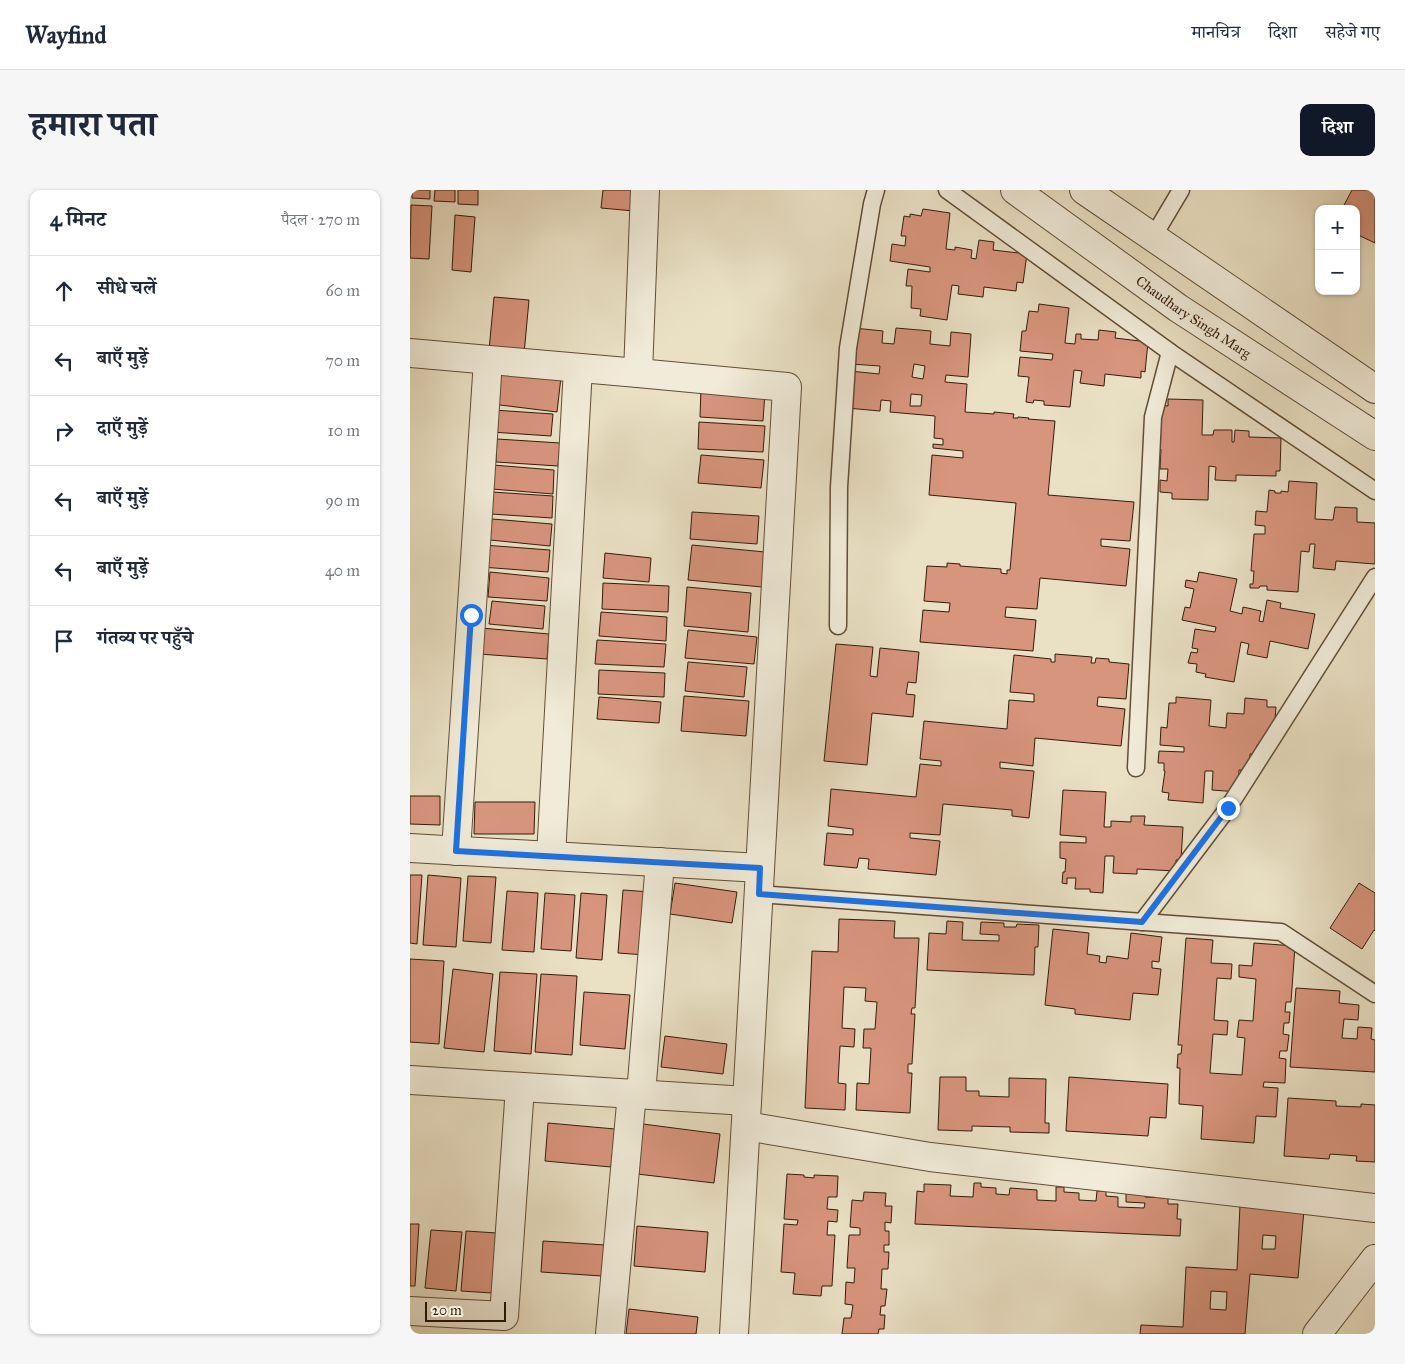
<!DOCTYPE html>
<html lang="hi">
<head>
<meta charset="utf-8">
<style>
	:root { --surface:#fff; --page:#f6f6f7; --text:#1f2937; --muted:#747a83; --line:#e0e1e3; --accent:#111827 }
	body { margin:0; font-family:"IM FELL Great Primer","Noto Serif Devanagari",serif; background:var(--page); color:var(--text) }
	.controls { position:absolute; right:15px; top:15px; display:grid; overflow:hidden; border-radius:10px; box-shadow:0 1px 4px #0004 }
	.controls button { width:45px; height:45px; display:grid; place-items:center; padding:0; border:0; border-bottom:1px solid var(--line); background:var(--surface); color:var(--text); font:25px sans-serif }
	.scale { position:absolute; left:15px; bottom:12px; width:81px; box-sizing:border-box; padding-left:5px; border:2px solid #331c07; border-top:0; font-size:14px; line-height:18px; white-space:nowrap; color:#331c07; -webkit-text-stroke:4px #f1ecd9; paint-order:stroke }
	.stop { position:absolute; width:15px; height:15px; margin:-11px; border:4px solid #1a73e8; border-radius:50%; background:#fff }
	.stop.end { background:#1a73e8; border-color:#fff; box-shadow:0 1px 5px #0008 }
	.list { margin:0; padding:0; list-style:none }
	h2 { display:flex; justify-content:space-between; align-items:center; height:65px; margin:0; padding:0 20px; font-size:21px }
	h2 small { font-size:16px; font-weight:400; color:var(--muted) }
	.list li { display:grid; grid-template-columns:32px 1fr auto; gap:15px; align-items:center; box-sizing:border-box; height:70px; padding:0 20px; border-top:1px solid var(--line) }
	.list b { display:block; font-size:19px; white-space:nowrap }
	.list em { font-size:16px; font-style:normal; color:var(--muted) }
	.icon { flex:none; width:28px; height:28px; fill:none; stroke:currentColor; stroke-width:2; stroke-linecap:round; stroke-linejoin:round }
	.map { position:relative; flex:none; width:965px; height:1144px; overflow:hidden; border-radius:10px }
	header { display:flex; align-items:center; gap:30px; box-sizing:border-box; height:70px; padding:0 25px; background:var(--surface); border-bottom:1px solid var(--line) }
	header strong { font-size:24px }
	nav { display:flex; gap:28px; margin-inline-start:auto; font-size:18px }
	.intro { display:flex; align-items:center; justify-content:space-between; box-sizing:border-box; height:120px; padding:0 30px }
	h1 { margin:0; font-size:35px }
	.button { padding:12px 22px; border-radius:10px; background:var(--accent); color:#fff; font-size:18px; font-weight:700 }
	main { display:flex; gap:30px; padding:0 30px }
	aside { flex:1; background:var(--surface); border-radius:10px; box-shadow:0 1px 4px #0004 }
	.map>svg:first-child { display:block }
	.building { fill:#d8957e; stroke:#331c07; fill-rule:evenodd }
	.lines { fill:none; stroke-linecap:round; stroke-linejoin:round }
	.service-casing { stroke:#614d36; stroke-width:19 }
	.minor-casing { stroke:#614d36; stroke-width:30 }
	.service { stroke:#f1ecd9; stroke-width:16 }
	.minor { stroke:#f1ecd9; stroke-width:28 }
	.route { stroke:#1a73e8; stroke-width:6 }
	.labels { text-anchor:middle; dominant-baseline:central; stroke-width:5; stroke-linejoin:round; paint-order:stroke }
	.street-label { font-size:14px; fill:#331c07; stroke:#f1ecd9 }
</style>
</head>
<body>
<header>
<strong>Wayfind</strong>
<nav><a>मानचित्र</a><a>दिशा</a><a>सहेजे गए</a></nav>
</header>
<div class="intro"><h1>हमारा पता</h1><a class="button">दिशा</a></div>
<main>
<aside>
<h2>4 मिनट<small>पैदल · 270 m</small></h2>
<ul class="list">
<li><svg class="icon" aria-label="ahead" viewBox="0 0 24 24"><path d="M12 20V5M6 11l6-6 6 6"/></svg><div><b>सीधे चलें</b></div><em>60 m</em></li>
<li><svg class="icon" aria-label="left" viewBox="0 0 24 24"><path d="M17 20v-9H6M10 6l-5 5 5 5"/></svg><div><b>बाएँ मुड़ें</b></div><em>70 m</em></li>
<li><svg class="icon" aria-label="right" viewBox="0 0 24 24"><path d="M7 20v-9h11M14 6l5 5-5 5"/></svg><div><b>दाएँ मुड़ें</b></div><em>10 m</em></li>
<li><svg class="icon" aria-label="left" viewBox="0 0 24 24"><path d="M17 20v-9H6M10 6l-5 5 5 5"/></svg><div><b>बाएँ मुड़ें</b></div><em>90 m</em></li>
<li><svg class="icon" aria-label="left" viewBox="0 0 24 24"><path d="M17 20v-9H6M10 6l-5 5 5 5"/></svg><div><b>बाएँ मुड़ें</b></div><em>40 m</em></li>
<li><svg class="icon" aria-label="arrive" viewBox="0 0 24 24"><path d="M6 21V4h12l-3 4 3 4H6"/></svg><div><b>गंतव्य पर पहुँचे</b></div></li>
</ul>
</aside>
<div class="map">
<svg width="965" height="1144" viewBox="0 0 965 1144">
	<rect width="100%" height="100%" fill="#eae1c5"/>
	<filter id="stains"><feTurbulence type="fractalNoise" baseFrequency=".004" numOctaves="4"/><feColorMatrix values="0 0 0 0 .2 0 0 0 0 .09 0 0 0 0 .02 0 0 0 .5 -.17"/></filter>
	<radialGradient id="worn" r=".72"><stop offset=".6" stop-color="#630" stop-opacity="0"/><stop offset="1" stop-color="#630" stop-opacity=".3"/></radialGradient>
	<!-- building -->
	<g class="building">
		<polygon points="2,0 20,0 20,9 2,8"/>
		<polygon points="25,0 45,0 45,12 24,11"/>
		<polygon points="48,0 68,0 68,15 48,14"/>
		<polygon points="193,0 226,0 224,21 191,18"/>
		<polygon points="942,0 965,0 965,53 946,44 946,19 932,19"/>
		<polygon points="1,15 22,16 19,69 0,68"/>
		<polygon points="513,19 540,23 536,59 545,60 545,57 562,60 561,68 566,69 569,50 584,52 583,60 617,64 613,93 607,92 606,101 574,97 573,107 548,104 549,96 542,95 537,130 510,126 511,119 501,118 502,96 496,96 498,79 520,82 520,77 480,71 482,54 495,56 496,46 491,46 494,26 500,27 500,24 511,26"/>
		<polygon points="45,25 65,27 61,82 42,80"/>
		<polygon points="84,107 119,110 114,164 79,160"/>
		<polygon points="629,114 659,118 655,153 665,154 666,144 671,144 671,149 688,150 689,140 706,142 705,148 738,152 735,182 731,181 731,188 695,184 694,196 670,193 672,181 664,180 660,217 634,215 634,211 624,210 623,213 616,212 619,187 608,186 610,167 642,170 643,164 610,161 612,141 616,141 619,121 628,122"/>
		<path d="M444,138L473,141L472,153L484,154L486,138L521,141L520,154L540,156L541,142L561,144L558,187L536,185L535,192L557,194L555,222L584,224V222L604,224L603,228H608V227L619,228L618,229L645,231L638,305L724,312L720,351L691,349V356L720,359L716,396L630,388L627,419L596,417L595,427L626,430L623,461L510,452L513,420L539,422L540,413L514,411L517,376L537,377V373L550,374V376L591,379V383L597,384V380H600L606,313L519,305L522,265L553,268V261L523,258V254L533,255V249L524,248L525,226L480,222L481,211L471,210L470,221L437,218L440,181L469,184L470,176L441,174ZM504,174L515,176L513,189L502,187ZM501,204L512,205L511,216H500Z"/>
		<polygon points="86,180 151,187 147,222 82,214"/>
		<polygon points="291,198 355,202 353,231 290,227"/>
		<polygon points="758,209 793,210 792,245 803,245 804,240 822,240 822,252 824,252 825,240 839,241 839,247 871,248 870,281 866,281 866,286 826,285 826,291 805,290 806,277 799,276 798,310 762,309 762,303 750,302 750,290 757,291 758,279 750,279 751,259 743,259 744,238 751,238 751,215 758,216"/>
		<polygon points="83,220 143,224 141,246 81,242"/>
		<polygon points="289,232 355,236 353,262 288,259"/>
		<polygon points="87,249 150,253 148,276 86,272"/>
		<polygon points="291,265 354,270 351,298 288,293"/>
		<polygon points="83,275 144,280 143,304 82,299"/>
		<polygon points="879,291 907,293 905,329 923,330 925,317 947,318 947,332 965,333 965,374 926,371 925,380 903,378 905,354 900,354 899,362 891,361 888,402 857,400 857,396 850,396 849,398 840,398 840,394 843,394 844,381 841,381 844,344 855,344 855,336 845,335 846,321 857,322 859,300 865,301 865,303 871,303 871,301 878,302"/>
		<polygon points="82,302 143,306 142,328 81,324"/>
		<polygon points="282,322 349,326 347,354 280,349"/>
		<polygon points="82,329 142,334 140,356 80,350"/>
		<polygon points="73,355 140,360 138,382 71,377"/>
		<polygon points="282,355 355,362 352,397 278,390"/>
		<polygon points="195,363 241,368 239,392 193,388"/>
		<polygon points="80,382 139,388 137,411 78,407"/>
		<polygon points="789,382 827,389 820,421 832,424 833,417 851,421 849,431 853,432 857,410 871,413 870,418 905,424 898,459 860,451 857,468 837,464 839,454 831,452 824,492 795,487 796,484 786,482 787,474 778,473 781,462 787,463 788,459 782,458 785,439 805,442 806,437 772,430 775,417 780,418 784,399 775,397 776,390 787,392"/>
		<polygon points="193,393 259,396 258,422 192,419"/>
		<polygon points="277,397 341,403 338,442 274,436"/>
		<polygon points="82,411 135,416 133,439 79,434"/>
		<polygon points="191,422 257,427 256,451 189,446"/>
		<polygon points="71,438 139,444 137,469 69,464"/>
		<polygon points="278,440 347,447 344,474 275,468"/>
		<polygon points="187,450 256,454 254,477 185,474"/>
		<polygon points="426,454 463,457 460,486 467,487 470,458 509,462 506,493 498,492 496,504 505,505 503,527 462,523 457,575 414,571"/>
		<polygon points="645,464 682,467 681,473 685,473 686,468 699,469 699,472 719,474 716,509 688,507 687,516 715,519 711,556 625,548 623,576 590,572 590,578 624,581 619,628 602,626 602,620 533,614 530,645 500,643 500,648 530,651 526,685 458,679 459,669 449,668 447,678 414,675 417,643 443,645 443,639 418,636 421,599 506,607 510,574 531,576 531,571 510,569 514,531 597,539 599,510 624,512 624,504 600,502 604,465 641,469 641,472 645,472"/>
		<polygon points="278,472 337,477 334,507 275,501"/>
		<polygon points="189,480 255,483 254,507 188,504"/>
		<polygon points="274,506 339,511 336,546 271,541"/>
		<polygon points="189,507 251,512 249,533 187,529"/>
		<polygon points="766,507 801,510 799,536 816,538 817,523 834,524 835,508 857,510 857,517 866,517 864,542 856,542 854,556 847,555 847,564 840,564 839,581 829,580 828,602 802,600 803,581 795,581 793,613 758,610 759,603 752,602 755,581 754,581 754,573 748,573 749,561 774,562 774,557 750,555 751,537 757,538 759,513 766,513"/>
		<polygon points="653,600 696,602 694,637 701,637 701,631 721,632 721,626 735,626 734,635 773,637 771,670 766,670 766,681 727,679 727,684 703,683 704,666 695,666 693,703 680,702 680,699 665,699 666,688 657,688 657,694 652,693 653,682 655,682 656,669 650,668 650,652 676,653 676,647 650,645"/>
		<polygon points="0,606 30,606 30,635 0,634"/>
		<polygon points="65,612 125,612 124,644 64,644"/>
		<polygon points="0,685 12,685 7,754 0,753"/>
		<polygon points="18,685 51,688 46,757 13,755"/>
		<polygon points="58,686 86,687 81,753 53,751"/>
		<polygon points="265,693 327,702 322,733 260,724"/>
		<polygon points="949,693 965,703 965,741 964,740 952,759 920,738"/>
		<polygon points="213,700 241,702 236,765 208,763"/>
		<polygon points="97,701 128,703 124,762 92,760"/>
		<polygon points="135,703 165,705 161,761 131,759"/>
		<polygon points="171,703 197,705 192,770 166,768"/>
		<polygon points="429,729 485,731 484,748 509,748 505,818 502,818 501,824 505,824 502,874 498,874 498,883 502,883 500,923 446,920 447,893 459,894 461,858 453,858 454,839 465,839 467,812 455,811 456,798 434,797 432,838 445,839 444,857 430,856 428,893 436,894 435,920 395,918 402,761 428,762"/>
		<polygon points="537,731 553,732 552,750 589,751 589,745 570,744 571,732 594,733 594,737 606,737 607,734 629,735 628,757 625,757 624,785 517,780 519,743 536,744"/>
		<polygon points="643,739 679,743 677,764 690,766 689,772 696,773 697,766 718,769 721,743 752,747 749,772 742,771 742,778 751,779 748,805 723,803 720,830 665,824 665,819 635,815"/>
		<polygon points="776,748 803,750 801,773 822,774 821,789 807,788 804,830 818,831 817,845 803,844 800,883 832,885 835,848 827,847 829,830 843,831 846,789 829,787 829,775 842,776 844,753 885,756 881,812 876,812 875,822 880,822 879,833 874,833 873,844 879,845 877,861 870,861 869,868 876,869 875,893 854,892 853,897 868,898 866,927 846,926 844,953 791,949 793,916 769,914 770,878 767,878 768,864 771,864 772,855 768,855"/>
		<polygon points="0,769 34,771 29,854 0,852"/>
		<polygon points="43,779 83,784 74,862 34,858"/>
		<polygon points="90,782 127,784 121,864 84,861"/>
		<polygon points="131,784 167,786 162,865 125,862"/>
		<polygon points="886,798 930,801 929,813 949,815 948,830 934,829 932,848 947,849 948,837 962,838 961,849 965,850 965,882 880,877"/>
		<polygon points="174,802 220,805 215,859 170,855"/>
		<polygon points="255,846 317,854 313,884 251,877"/>
		<polygon points="530,887 556,887 556,901 569,901 569,906 599,907 599,888 636,889 635,933 639,933 639,943 600,942 600,937 562,936 562,941 528,940"/>
		<polygon points="659,887 758,894 756,928 740,927 738,946 656,941"/>
		<polygon points="878,908 926,911 926,916 951,917 951,914 965,915 965,972 946,971 947,966 920,964 919,969 874,966"/>
		<polygon points="138,933 205,939 201,977 135,971"/>
		<polygon points="233,934 310,944 304,993 227,984"/>
		<polygon points="377,984 394,985 394,987 404,988 404,985 428,986 427,1007 418,1007 417,1019 428,1020 427,1032 418,1031 417,1045 425,1045 422,1096 412,1096 411,1106 383,1104 385,1083 371,1082 374,1034 387,1035 388,1030 374,1029"/>
		<polygon points="564,993 571,993 571,997 586,998 586,1004 599,1005 600,998 627,1000 627,1010 646,1011 646,997 654,997 654,1002 669,1003 669,1010 686,1011 687,1001 696,1001 696,1006 708,1007 708,1017 734,1018 735,1013 716,1012 716,1000 735,1001 735,1007 758,1008 758,1014 768,1014 767,1029 771,1029 770,1046 505,1034 507,1001 514,1002 514,994 541,995 540,1006 563,1007"/>
		<polygon points="454,1002 476,1003 475,1016 482,1016 481,1033 475,1032 475,1041 479,1041 479,1055 474,1055 474,1062 479,1062 478,1079 472,1079 471,1099 477,1099 475,1116 471,1116 470,1125 475,1125 474,1139 469,1139 468,1144 432,1144 434,1128 441,1128 443,1115 435,1114 436,1092 444,1093 445,1078 437,1078 439,1045 450,1045 450,1038 440,1037 442,1010 453,1011"/>
		<path d="M830,1015L894,1020L888,1088L840,1084L835,1144H730L731,1135L773,1137L776,1077L827,1080ZM853,1045L866,1046L865,1059H852ZM801,1101L817,1102L816,1120L800,1119Z"/>
		<polygon points="0,1034 9,1034 5,1096 0,1096"/>
		<polygon points="227,1036 298,1042 295,1082 224,1076"/>
		<polygon points="21,1040 52,1042 46,1101 15,1098"/>
		<polygon points="56,1041 87,1043 82,1103 51,1101"/>
		<polygon points="133,1051 195,1055 192,1086 131,1082"/>
		<polygon points="219,1119 288,1127 286,1144 216,1144"/>
	</g>
	<g class="lines">
		<!-- service casing -->
		<g class="service-casing">
			<g id="service">
				<polyline points="537,0 760,162 965,301"/>
				<polyline points="743,47 771,0"/>
				<polyline points="428,436 429,297 438,158 462,14 466,0"/>
				<polyline points="726,578 743,227 760,162"/>
				<polyline points="349,704 871,742 965,804"/>
				<polyline points="732,732 818,618 965,387"/>
			</g>
		</g>
		<!-- minor casing -->
		<g class="minor-casing">
			<g id="minor">
				<polyline points="235,0 228,183 377,197 324,1144"/>
				<path id="s1" d="M605,0L768,118L965,246"/>
				<polyline points="674,0 965,199"/>
				<polyline points="0,163 228,183"/>
				<polyline points="0,658 350,678"/>
				<polyline points="46,661 78,170"/>
				<polyline points="141,666 168,178"/>
				<polyline points="0,890 337,911"/>
				<polyline points="231,904 250,672"/>
				<polyline points="336,936 520,967 965,1018"/>
				<polyline points="0,1121 94,1126 110,897"/>
				<polyline points="200,1144 222,903"/>
				<polyline points="907,1144 965,1069"/>
			</g>
		</g>
		<!-- service -->
		<use href="#service" class="service"/>
		<!-- minor -->
		<use href="#minor" class="minor"/>
	</g>
	<g class="lines">
		<!-- route -->
		<polyline class="route" points="61,425 46,661 350,678 349,704 732,732 818,618"/>
	</g>
	<g class="labels">
		<!-- street labels -->
		<g class="street-label">
			<text stroke="none"><textPath href="#s1" startOffset="219">Chaudhary Singh Marg</textPath></text>
		</g>
	</g>
	<rect width="100%" height="100%" filter="url(#stains)"/>
	<rect width="100%" height="100%" fill="url(#worn)"/>
</svg>
<div class="controls">
<button>+</button>
<button>−</button>
</div>
<div class="scale">20 m</div>
<div class="stop" style="left:61px;top:425px"></div>
<div class="stop end" style="left:818px;top:618px"></div>
</div>
</main>
</body>
</html>
